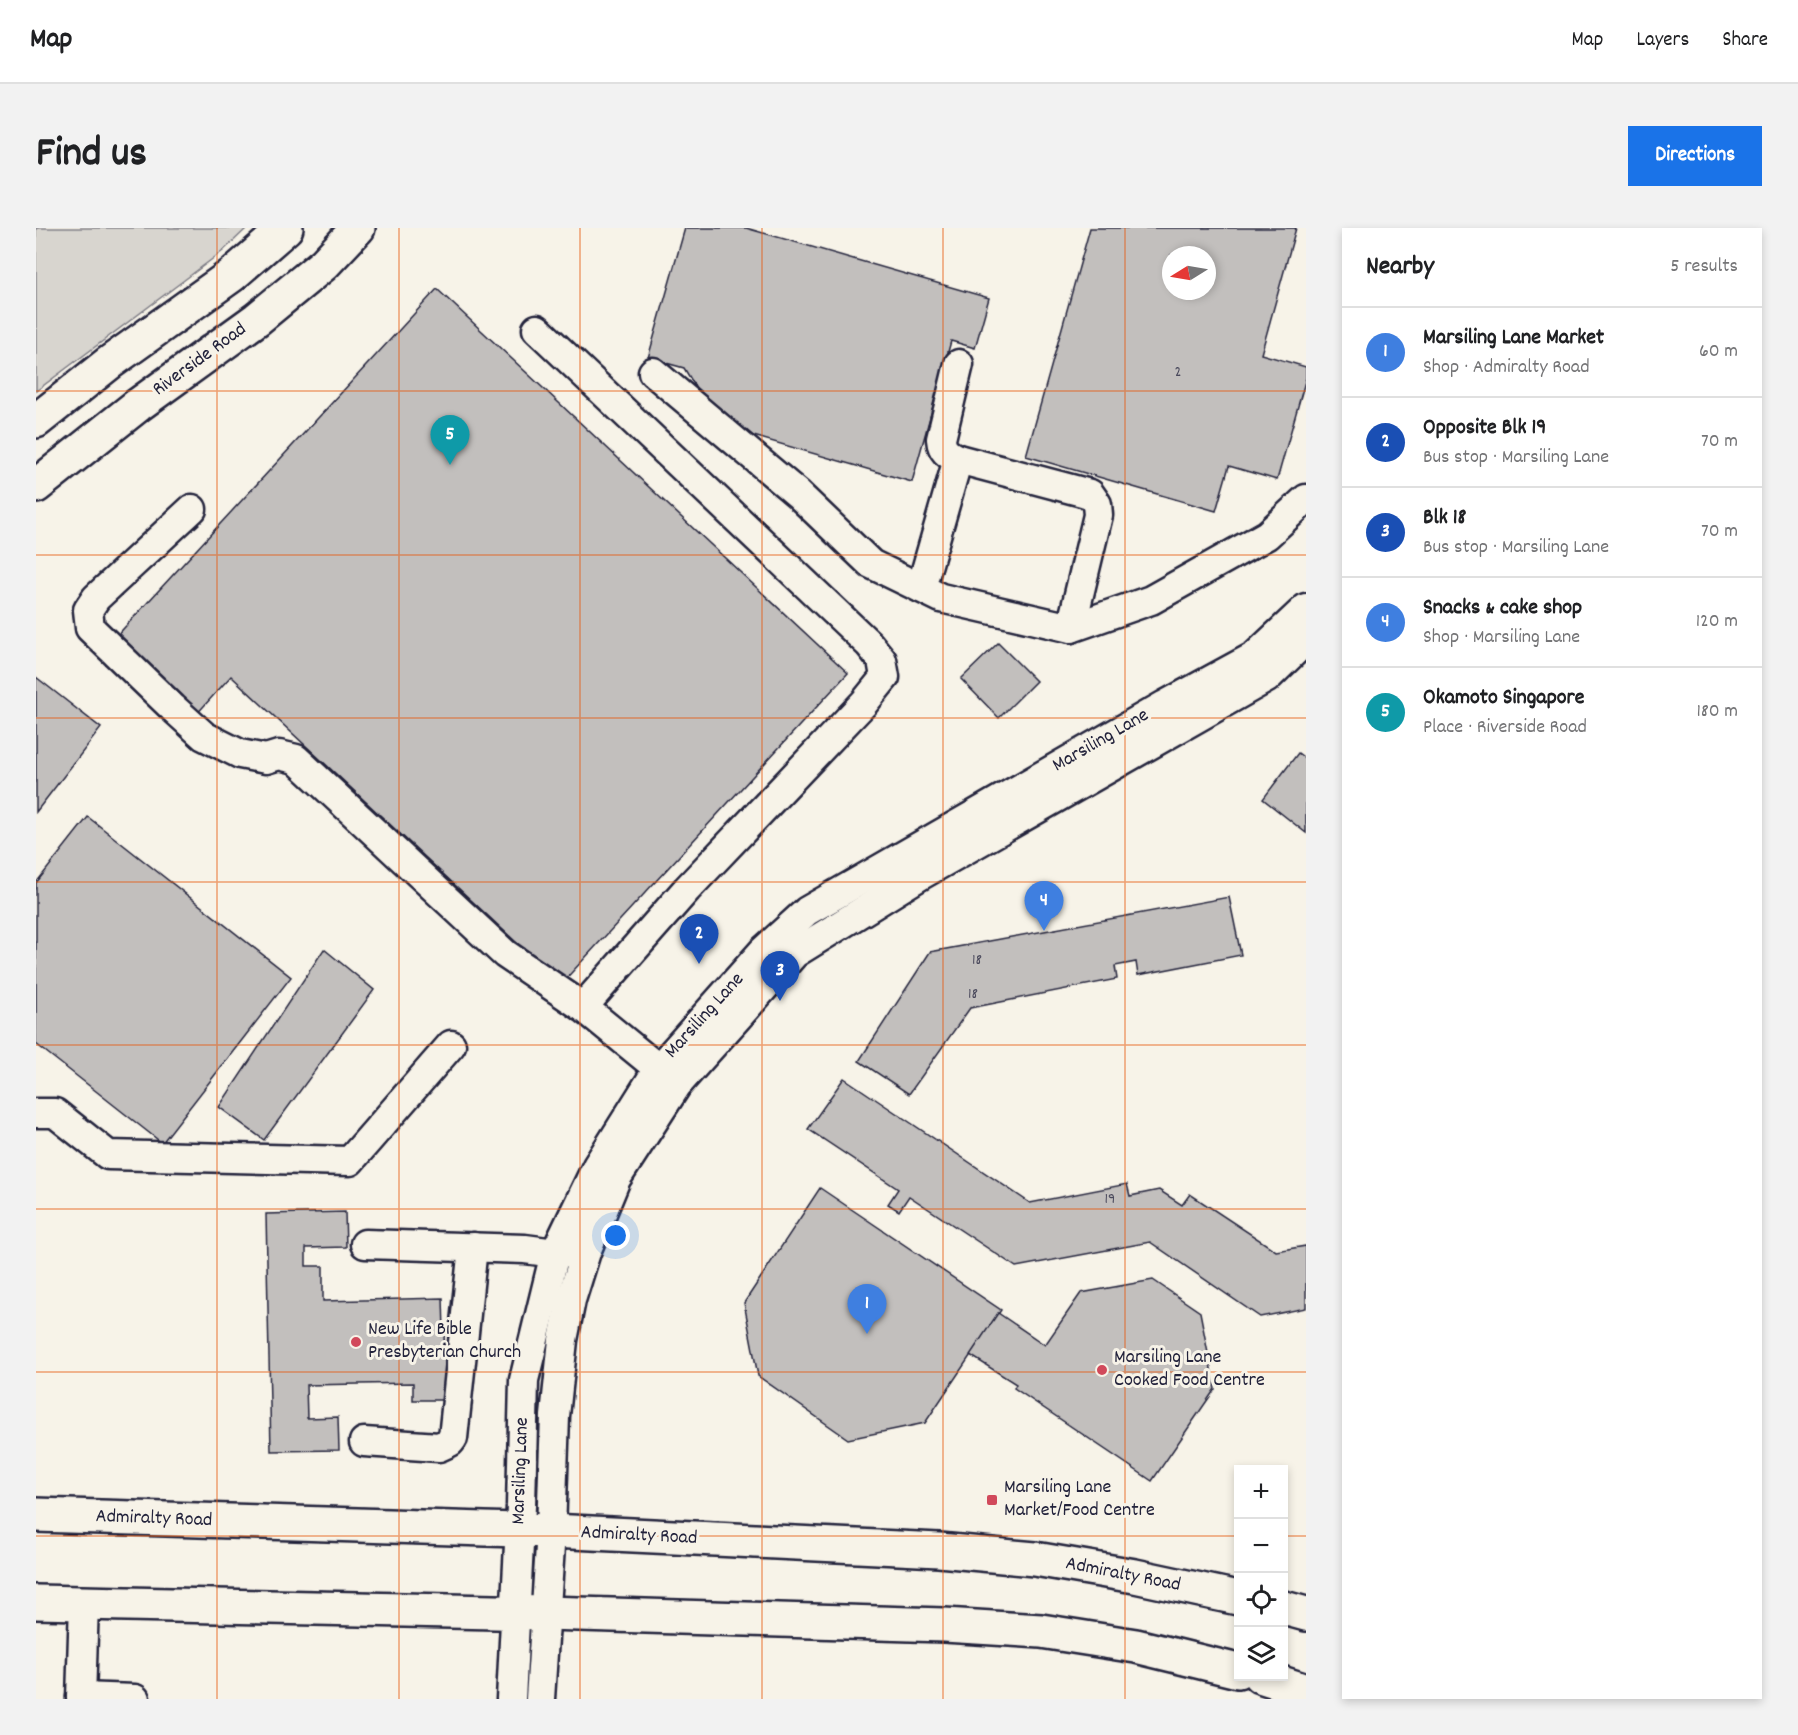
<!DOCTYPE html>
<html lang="en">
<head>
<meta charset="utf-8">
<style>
	:root { --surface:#fff; --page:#f2f2f2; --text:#202124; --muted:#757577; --line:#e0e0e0; --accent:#1a73e8 }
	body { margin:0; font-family:Dekko,sans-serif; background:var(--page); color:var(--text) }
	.controls { position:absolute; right:18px; bottom:18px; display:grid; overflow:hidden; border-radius:0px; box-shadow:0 3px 9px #0003 }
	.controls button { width:54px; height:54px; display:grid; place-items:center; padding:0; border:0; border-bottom:2px solid var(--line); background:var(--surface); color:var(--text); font:30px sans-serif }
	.compass { position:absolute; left:1126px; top:18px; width:54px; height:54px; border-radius:50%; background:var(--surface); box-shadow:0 3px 9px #0003; rotate:259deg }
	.you { position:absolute; left:580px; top:1008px; width:21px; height:21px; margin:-15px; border:4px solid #fff; border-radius:50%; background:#1a73e8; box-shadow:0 0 0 9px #1a73e833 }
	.badge { display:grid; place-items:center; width:39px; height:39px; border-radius:50%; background:var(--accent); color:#fff; font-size:20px; font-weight:700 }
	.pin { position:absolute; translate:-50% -50px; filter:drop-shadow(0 2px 3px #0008) }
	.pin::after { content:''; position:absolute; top:32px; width:21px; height:18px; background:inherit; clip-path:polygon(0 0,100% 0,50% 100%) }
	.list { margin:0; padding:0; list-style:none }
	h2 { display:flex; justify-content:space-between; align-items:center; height:78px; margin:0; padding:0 24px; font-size:26px }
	h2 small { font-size:20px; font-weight:400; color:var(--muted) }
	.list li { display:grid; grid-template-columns:39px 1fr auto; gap:18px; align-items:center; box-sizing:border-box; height:90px; padding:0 24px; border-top:2px solid var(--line) }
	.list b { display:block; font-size:22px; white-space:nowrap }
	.list p { margin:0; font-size:20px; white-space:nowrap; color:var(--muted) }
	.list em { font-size:20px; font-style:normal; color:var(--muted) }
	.icon { flex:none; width:33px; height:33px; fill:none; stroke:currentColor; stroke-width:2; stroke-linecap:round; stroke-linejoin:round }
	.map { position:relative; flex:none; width:1270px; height:1471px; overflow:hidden; border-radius:0px }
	header { display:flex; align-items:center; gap:36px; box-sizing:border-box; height:84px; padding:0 30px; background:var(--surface); border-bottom:2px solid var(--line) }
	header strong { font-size:28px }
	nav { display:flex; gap:33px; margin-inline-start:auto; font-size:21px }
	.intro { display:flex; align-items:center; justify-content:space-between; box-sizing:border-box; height:144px; padding:0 36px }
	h1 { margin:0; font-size:42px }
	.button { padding:15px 27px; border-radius:0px; background:var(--accent); color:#fff; font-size:21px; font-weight:700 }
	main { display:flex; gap:36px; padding:0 36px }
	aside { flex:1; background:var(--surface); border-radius:0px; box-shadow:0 3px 9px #0003 }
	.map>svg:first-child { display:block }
	.green { fill:#d8d5cf; stroke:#7d7c85; stroke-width:1.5 }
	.building { fill:#c2bfbd; stroke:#22223b; stroke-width:1.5; fill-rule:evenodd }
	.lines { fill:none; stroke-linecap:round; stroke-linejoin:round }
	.minor-casing { stroke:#22223b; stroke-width:33 }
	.major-casing { stroke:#22223b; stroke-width:38 }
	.minor { stroke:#f7f3e8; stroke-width:28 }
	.major { stroke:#f7f3e8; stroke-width:33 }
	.grid { fill:none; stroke:#e8590c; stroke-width:1.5; stroke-opacity:0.55 }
	.poi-dot { fill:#d1495b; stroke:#f7f3e8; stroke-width:2 }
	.labels { text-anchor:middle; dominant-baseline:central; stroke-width:6; stroke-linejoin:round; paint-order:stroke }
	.number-label { font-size:16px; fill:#4a495c }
	.street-label { font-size:20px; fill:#22223b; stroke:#f7f3e8 }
	.poi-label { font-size:20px; fill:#22223b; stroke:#f7f3e8; text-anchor:start }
</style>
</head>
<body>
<header>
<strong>Map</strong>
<nav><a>Map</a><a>Layers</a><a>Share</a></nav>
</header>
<div class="intro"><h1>Find us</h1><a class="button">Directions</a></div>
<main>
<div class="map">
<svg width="1270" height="1471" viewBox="0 0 1270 1471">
	<rect width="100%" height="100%" fill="#f7f3e8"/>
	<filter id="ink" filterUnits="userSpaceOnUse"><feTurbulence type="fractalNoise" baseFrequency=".0167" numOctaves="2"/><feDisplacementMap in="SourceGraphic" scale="12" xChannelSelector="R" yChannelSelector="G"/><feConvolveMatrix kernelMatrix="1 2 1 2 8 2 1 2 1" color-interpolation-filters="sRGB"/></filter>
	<g filter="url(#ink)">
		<!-- green -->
		<polygon class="green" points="0,0 211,0 187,23 0,163"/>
		<!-- building -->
		<g class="building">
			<polygon points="649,0 710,0 953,70 939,120 915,113 876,254 683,198 648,140 612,130"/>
			<path d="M1054,0H1260L1225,126L1270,139V150L1241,252L1193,238L1180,283L990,228ZM1135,27H1171V63H1135Z"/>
			<polygon points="401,61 812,445 525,756 195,448 158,489 76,413"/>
			<polygon points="962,415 1000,453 963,490 925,451"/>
			<polygon points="0,449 65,500 0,584"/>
			<polygon points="1262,525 1270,531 1270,605 1227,571"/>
			<polygon points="52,589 255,749 126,915 0,816 0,655"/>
			<polygon points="1193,669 1205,727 1102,747 1100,734 1079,738 1081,751 934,780 873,866 823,833 894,724"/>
			<polygon points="288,721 338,762 228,912 183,879"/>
			<polygon points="808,850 994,975 1091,956 1094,968 1123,962 1146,977 1154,966 1240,1023 1270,1018 1270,1080 1224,1089 1114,1014 980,1039 873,968 863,983 852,976 862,961 772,901"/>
			<polygon points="784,960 965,1082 889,1195 812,1211 722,1148 708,1075"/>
			<polygon points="309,984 310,1019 270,1020 270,1038 287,1038 287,1073 407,1070 410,1172 377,1172 377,1155 270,1157 271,1190 302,1189 303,1222 235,1223 230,986"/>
			<polygon points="1117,1052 1164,1084 1179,1161 1116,1253 978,1160 980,1156 934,1127 962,1085 1009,1117 1045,1065"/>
		</g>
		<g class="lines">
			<!-- minor casing -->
			<g class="minor-casing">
				<g id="minor">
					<polyline points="501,101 833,416 846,432 849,449 828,475 651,661 547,779"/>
					<path d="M923,136L905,211C906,223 911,226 922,231L1054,266L1061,276L1062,287L1035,400"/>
					<polyline points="617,144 762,266 835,336 905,370 1035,400 1115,372 1231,307 1270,271"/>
					<polyline points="156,281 60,370 52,382 54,400 137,480 168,508 204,526 230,531 243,527 260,531 469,726 547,779 635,851"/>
					<polyline points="885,360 922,231"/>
					<polyline points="0,885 19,885 72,927 314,933 415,817"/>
					<polyline points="329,1016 489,1021 519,1025 536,1024"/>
					<polyline points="328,1214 403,1219 414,1214 417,1210 437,1019"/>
					<polyline points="45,1469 99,1471"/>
					<polyline points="45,1471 48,1374"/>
					<polyline points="475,1471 485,1278 488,1152 519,1025 561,938 622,841 727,723 771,683 1129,477 1219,428 1270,380"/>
					<polyline points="504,1471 515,1303 519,1188 527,1112 535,1072 550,1024 580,951 641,857 759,725 885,647 1231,450 1270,412"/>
				</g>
			</g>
			<!-- major casing -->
			<g class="major-casing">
				<g id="major">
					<polyline points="0,193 73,135 196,47 250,0"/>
					<polyline points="0,258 102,177 221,91 288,36 322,0"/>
					<polyline points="0,1287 515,1303 903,1322 999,1331 1099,1348 1202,1370"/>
					<polyline points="0,1374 509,1385 908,1397 1005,1403 1100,1418 1202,1443"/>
					<polyline points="1248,1380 1270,1386"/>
					<polyline points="1224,1448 1270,1463"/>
				</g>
			</g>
			<!-- minor -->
			<use href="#minor" class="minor"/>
			<!-- major -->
			<use href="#major" class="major"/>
		</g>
	</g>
	<!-- grid -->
	<path class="grid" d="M181,0V1471M363,0V1471M544,0V1471M726,0V1471M907,0V1471M1089,0V1471M0,163H1270M0,327H1270M0,490H1270M0,654H1270M0,817H1270M0,981H1270M0,1144H1270M0,1308H1202M1248,1308H1270"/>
	<!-- markers -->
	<g class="poi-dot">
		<circle cx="320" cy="1114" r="6"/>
		<circle cx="1066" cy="1142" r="6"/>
		<rect x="950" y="1266" width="12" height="12" rx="3"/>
	</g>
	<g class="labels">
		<!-- number labels -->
		<g class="number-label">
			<text x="1142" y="144">2</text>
			<text x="941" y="732">18</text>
			<text x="937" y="766">18</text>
			<text x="1074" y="971">19</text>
		</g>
		<!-- street labels -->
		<g class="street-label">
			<text transform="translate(164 132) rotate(-36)">Riverside Road</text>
			<text transform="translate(1065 513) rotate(-30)">Marsiling Lane</text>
			<text transform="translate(669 788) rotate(-48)">Marsiling Lane</text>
			<text transform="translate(485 1243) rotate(-88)">Marsiling Lane</text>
			<text transform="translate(118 1291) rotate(2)">Admiralty Road</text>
			<text transform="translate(603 1308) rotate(3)">Admiralty Road</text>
			<text transform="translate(1087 1347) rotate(11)">Admiralty Road</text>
		</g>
		<!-- poi labels -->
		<g class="poi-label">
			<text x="332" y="1102">New Life Bible<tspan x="332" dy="23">Presbyterian Church</tspan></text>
			<text x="1078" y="1130">Marsiling Lane<tspan x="1078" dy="23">Cooked Food Centre</tspan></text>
			<text x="968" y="1260">Marsiling Lane<tspan x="968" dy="23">Market/Food Centre</tspan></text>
		</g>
	</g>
</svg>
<div class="controls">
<button>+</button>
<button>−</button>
<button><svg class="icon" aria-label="locate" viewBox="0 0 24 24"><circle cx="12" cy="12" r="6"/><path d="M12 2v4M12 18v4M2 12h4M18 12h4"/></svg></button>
<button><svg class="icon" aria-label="layers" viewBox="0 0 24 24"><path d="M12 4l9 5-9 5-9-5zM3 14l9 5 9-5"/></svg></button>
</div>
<svg class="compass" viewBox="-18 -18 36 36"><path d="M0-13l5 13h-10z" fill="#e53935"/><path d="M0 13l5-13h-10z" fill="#757577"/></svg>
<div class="you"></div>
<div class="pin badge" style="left:831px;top:1106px;background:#3f7fe0">1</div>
<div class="pin badge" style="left:663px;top:736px;background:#1a4fb4">2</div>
<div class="pin badge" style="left:744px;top:773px;background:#1a4fb4">3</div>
<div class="pin badge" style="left:1008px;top:703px;background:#3f7fe0">4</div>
<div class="pin badge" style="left:414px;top:237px;background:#0f9aa8">5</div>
</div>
<aside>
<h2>Nearby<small>5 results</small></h2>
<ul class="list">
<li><span class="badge" style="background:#3f7fe0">1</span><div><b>Marsiling Lane Market</b><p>Shop · Admiralty Road</p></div><em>60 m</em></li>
<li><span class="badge" style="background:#1a4fb4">2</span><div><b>Opposite Blk 19</b><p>Bus stop · Marsiling Lane</p></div><em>70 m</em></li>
<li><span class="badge" style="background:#1a4fb4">3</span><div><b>Blk 18</b><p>Bus stop · Marsiling Lane</p></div><em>70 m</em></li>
<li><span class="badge" style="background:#3f7fe0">4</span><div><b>Snacks &amp; cake shop</b><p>Shop · Marsiling Lane</p></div><em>120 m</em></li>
<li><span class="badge" style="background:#0f9aa8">5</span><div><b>Okamoto Singapore</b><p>Place · Riverside Road</p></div><em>180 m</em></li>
</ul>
</aside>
</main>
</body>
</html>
